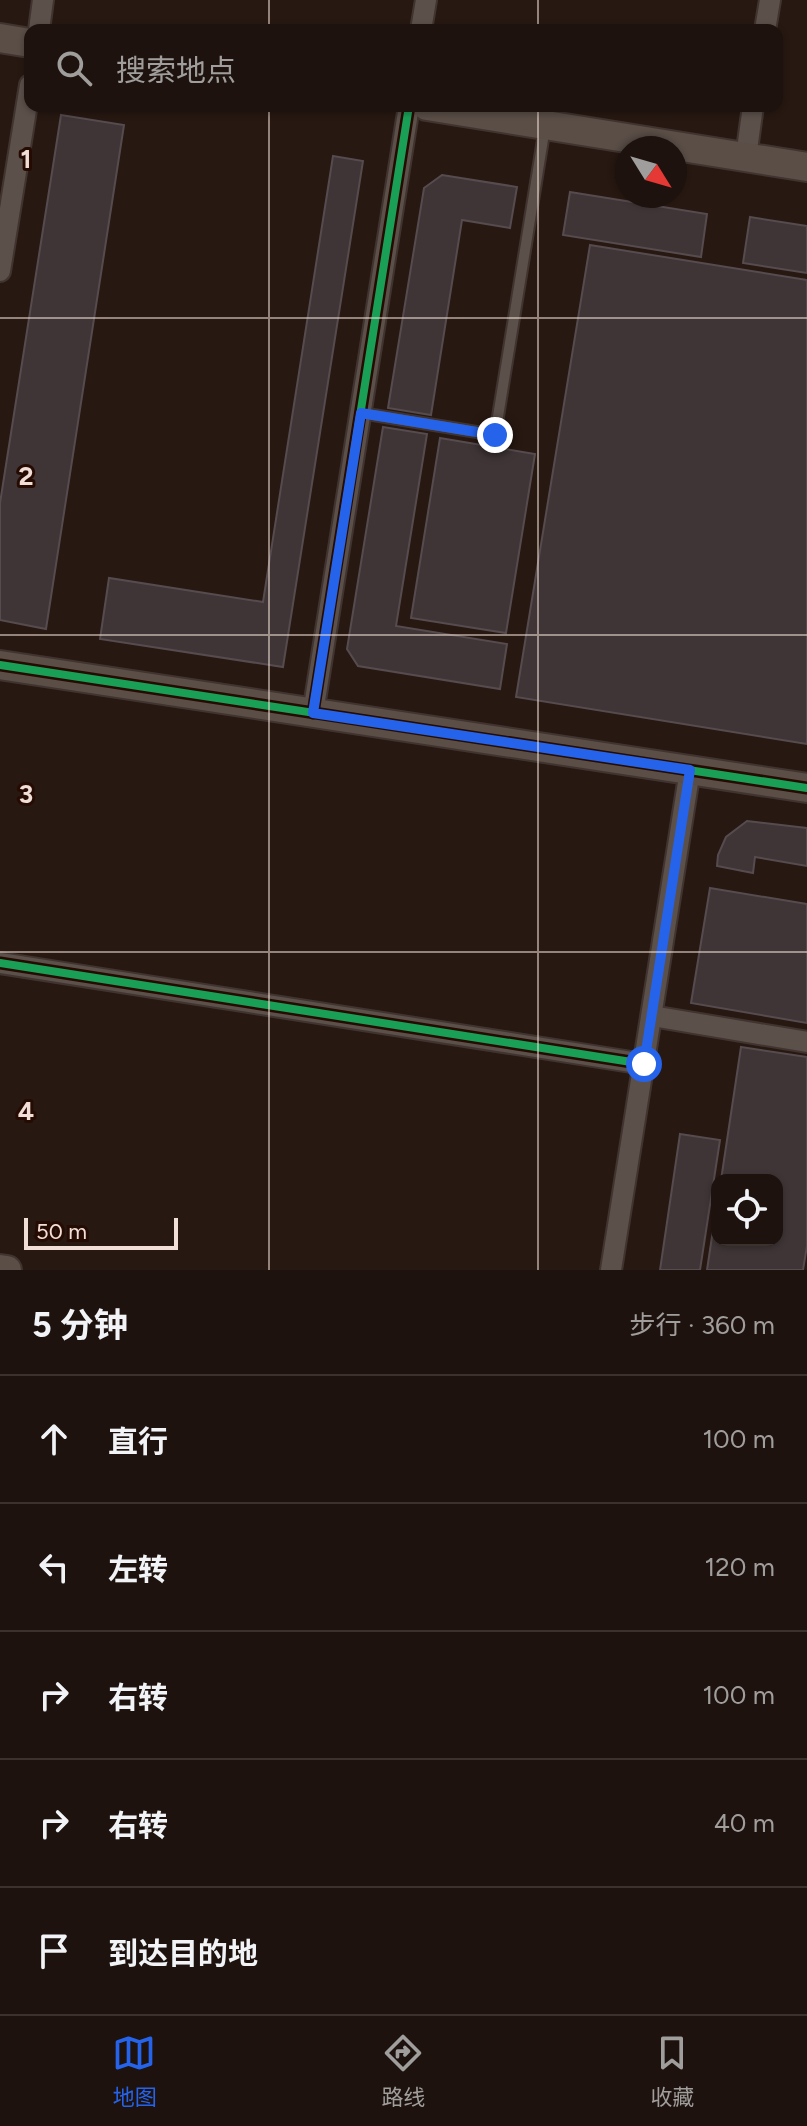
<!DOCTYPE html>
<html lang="zh">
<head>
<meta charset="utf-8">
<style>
	:root { --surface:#1d120d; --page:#2a201b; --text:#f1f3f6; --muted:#a09e9d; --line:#3b322e; --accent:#2563eb }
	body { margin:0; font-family:Figtree,"Noto Sans SC",sans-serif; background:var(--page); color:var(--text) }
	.controls { position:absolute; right:24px; bottom:24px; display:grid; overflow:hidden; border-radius:16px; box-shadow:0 2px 6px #0004 }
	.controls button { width:72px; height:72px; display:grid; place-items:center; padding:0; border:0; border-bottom:2px solid var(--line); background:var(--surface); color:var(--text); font:40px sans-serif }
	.compass { position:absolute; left:615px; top:136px; width:72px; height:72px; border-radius:50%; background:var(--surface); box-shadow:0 2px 6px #0004; rotate:127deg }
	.scale { position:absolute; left:24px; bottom:20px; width:154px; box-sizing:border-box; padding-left:8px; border:4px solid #f1ded6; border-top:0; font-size:22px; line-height:28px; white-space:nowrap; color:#f1ded6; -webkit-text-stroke:6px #250b02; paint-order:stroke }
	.stop { position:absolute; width:24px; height:24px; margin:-18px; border:6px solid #2563eb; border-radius:50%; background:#fff }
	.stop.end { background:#2563eb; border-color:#fff; box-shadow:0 2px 8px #0008 }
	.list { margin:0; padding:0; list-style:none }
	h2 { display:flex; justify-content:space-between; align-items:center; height:104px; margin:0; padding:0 32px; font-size:34px }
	h2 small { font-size:26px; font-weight:400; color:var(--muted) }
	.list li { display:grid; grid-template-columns:52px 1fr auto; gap:24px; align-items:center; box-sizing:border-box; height:128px; padding:0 32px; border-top:2px solid var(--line) }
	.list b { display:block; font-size:30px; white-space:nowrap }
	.list em { font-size:26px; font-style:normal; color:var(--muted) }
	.icon { flex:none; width:44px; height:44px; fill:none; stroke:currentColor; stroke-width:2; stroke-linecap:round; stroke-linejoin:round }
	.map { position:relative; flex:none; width:807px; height:1270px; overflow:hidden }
	.search { position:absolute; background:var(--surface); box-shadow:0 2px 6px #0004; left:24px; right:24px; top:24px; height:88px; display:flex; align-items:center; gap:20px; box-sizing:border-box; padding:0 28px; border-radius:16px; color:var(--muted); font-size:30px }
	.sheet { height:744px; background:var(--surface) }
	nav { display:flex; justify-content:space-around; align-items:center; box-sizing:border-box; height:112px; border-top:2px solid var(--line); background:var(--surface); font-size:22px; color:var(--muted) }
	nav a { display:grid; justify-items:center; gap:4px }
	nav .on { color:var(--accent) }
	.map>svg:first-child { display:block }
	.building { fill:#3f3536; stroke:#564b4e; stroke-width:2 }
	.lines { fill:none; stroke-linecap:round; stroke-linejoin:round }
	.lane-casing { stroke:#413430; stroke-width:14 }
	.street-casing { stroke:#413430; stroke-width:24 }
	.secondary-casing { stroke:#413430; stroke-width:32 }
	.lane { stroke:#5c504a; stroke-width:10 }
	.street { stroke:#5c504a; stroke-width:20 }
	.secondary { stroke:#5a4e47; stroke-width:28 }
	.cycleway-casing { stroke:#250b02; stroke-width:13 }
	.cycleway { stroke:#1a9f57; stroke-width:8 }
	.route { stroke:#2563eb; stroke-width:10 }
	.grid { fill:none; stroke:#f1ded6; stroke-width:2; stroke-opacity:0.55 }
	.grid-label { font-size:26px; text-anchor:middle; font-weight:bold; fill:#f1ded6; stroke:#250b02; stroke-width:6; stroke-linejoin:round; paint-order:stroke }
</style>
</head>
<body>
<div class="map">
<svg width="807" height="1270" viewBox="0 0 807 1270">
	<rect width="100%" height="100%" fill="#271811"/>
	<!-- building -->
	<g class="building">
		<polygon points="61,115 124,125 46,629 0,620 0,503"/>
		<polygon points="333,156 363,161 283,667 100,639 109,578 263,602"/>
		<polygon points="442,175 517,187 510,228 462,220 431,415 388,408 424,188"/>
		<polygon points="570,192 707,214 701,257 563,235"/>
		<polygon points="750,217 807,226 807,273 743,263"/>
		<polygon points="590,245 807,280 807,744 516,697"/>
		<polygon points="383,427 427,434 396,626 507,644 500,689 358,666 347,649"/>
		<polygon points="440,438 535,454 506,633 411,618"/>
		<polygon points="747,821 807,828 807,866 755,857 753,873 717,866 718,855 726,837"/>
		<polygon points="710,888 807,904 807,1023 691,1003"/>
		<polygon points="741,1047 807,1057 807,1246 803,1270 707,1270 717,1203 717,1240 777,1240 777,1180 721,1180"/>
		<polygon points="680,1134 720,1140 700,1270 660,1270"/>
	</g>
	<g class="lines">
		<!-- lane casing -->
		<g class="lane-casing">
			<polyline id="lane" points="361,413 495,435 545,127"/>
		</g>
		<!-- street casing -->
		<g class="street-casing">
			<g id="street">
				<polyline points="39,30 43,0"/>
				<polyline points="421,30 426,0"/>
				<polyline points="765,30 770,0"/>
				<polyline points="746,157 753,106"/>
				<polyline points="0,271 30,85"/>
				<polyline points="313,713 409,106"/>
				<polyline points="0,963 644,1064"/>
				<polyline points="652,1016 807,1042"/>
				<polyline points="611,1270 690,770"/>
			</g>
		</g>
		<!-- secondary casing -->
		<g class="secondary-casing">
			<g id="secondary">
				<polyline points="0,38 30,43"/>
				<polyline points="427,106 807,167"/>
				<polyline points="0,665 807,788"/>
				<polyline points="0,1269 7,1270"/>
			</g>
		</g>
		<!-- lane -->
		<use href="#lane" class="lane"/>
		<!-- street -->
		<use href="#street" class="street"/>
		<!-- secondary -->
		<use href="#secondary" class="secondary"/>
		<!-- cycleway casing -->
		<g class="cycleway-casing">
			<g id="cycleway">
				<polyline points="0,665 807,788"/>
				<polyline points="313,713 409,106"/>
				<polyline points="0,963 644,1064"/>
			</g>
		</g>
		<!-- cycleway -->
		<use href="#cycleway" class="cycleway"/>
	</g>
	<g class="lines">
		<!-- route -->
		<polyline class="route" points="495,435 361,413 313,713 690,770 644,1064"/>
	</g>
	<!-- grid -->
	<path class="grid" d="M269,0V30M538,0V30M269,106V1270M538,106V1270M0,318H807M0,635H807M0,952H807"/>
	<g class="grid-label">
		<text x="26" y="168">1</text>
		<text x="26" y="485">2</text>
		<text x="26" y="803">3</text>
		<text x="26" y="1120">4</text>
	</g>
</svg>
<div class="controls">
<button><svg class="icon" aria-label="locate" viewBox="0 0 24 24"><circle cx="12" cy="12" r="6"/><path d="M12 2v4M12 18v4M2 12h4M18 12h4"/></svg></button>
</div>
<svg class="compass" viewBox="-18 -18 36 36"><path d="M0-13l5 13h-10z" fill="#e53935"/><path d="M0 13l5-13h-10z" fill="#a09e9d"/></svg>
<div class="scale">50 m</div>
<div class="stop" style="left:644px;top:1064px"></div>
<div class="stop end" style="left:495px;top:435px"></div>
<div class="search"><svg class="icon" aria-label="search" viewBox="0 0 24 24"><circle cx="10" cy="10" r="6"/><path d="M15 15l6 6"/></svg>搜索地点</div>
</div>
<section class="sheet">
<h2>5 分钟<small>步行 · 360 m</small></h2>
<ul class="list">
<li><svg class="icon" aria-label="ahead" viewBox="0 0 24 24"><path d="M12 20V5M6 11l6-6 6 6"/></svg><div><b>直行</b></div><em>100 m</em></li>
<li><svg class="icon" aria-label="left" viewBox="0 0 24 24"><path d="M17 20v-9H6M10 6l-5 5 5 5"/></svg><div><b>左转</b></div><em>120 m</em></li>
<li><svg class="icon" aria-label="right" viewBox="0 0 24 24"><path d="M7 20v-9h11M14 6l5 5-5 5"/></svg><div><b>右转</b></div><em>100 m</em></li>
<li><svg class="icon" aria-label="right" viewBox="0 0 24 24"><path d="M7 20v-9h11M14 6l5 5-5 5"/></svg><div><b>右转</b></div><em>40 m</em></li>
<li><svg class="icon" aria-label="arrive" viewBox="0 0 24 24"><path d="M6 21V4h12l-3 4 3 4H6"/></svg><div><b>到达目的地</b></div></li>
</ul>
</section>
<nav>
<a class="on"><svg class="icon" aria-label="map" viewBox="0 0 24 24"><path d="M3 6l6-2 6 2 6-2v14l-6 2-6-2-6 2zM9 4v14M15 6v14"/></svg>地图</a>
<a><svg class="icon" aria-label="directions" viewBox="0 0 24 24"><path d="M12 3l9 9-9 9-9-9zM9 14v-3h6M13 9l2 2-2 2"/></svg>路线</a>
<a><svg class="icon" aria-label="saved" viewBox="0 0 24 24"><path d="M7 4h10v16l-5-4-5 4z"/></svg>收藏</a>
</nav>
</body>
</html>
